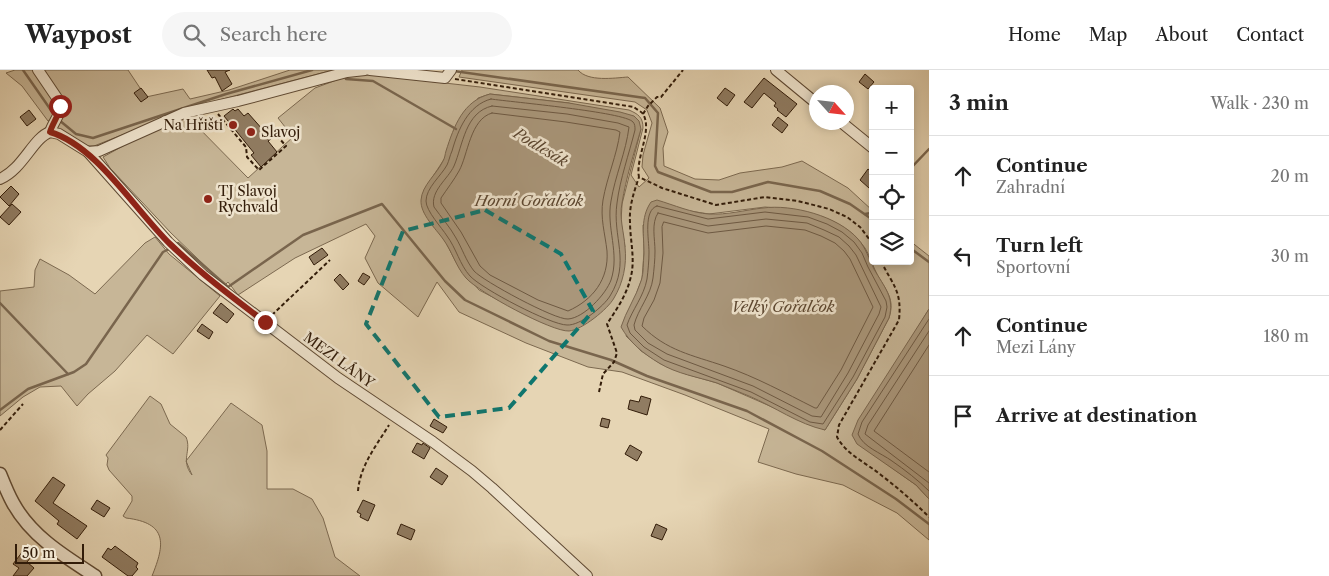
<!DOCTYPE html>
<html lang="en">
<head>
<meta charset="utf-8">
<style>
	:root { --surface:#fff; --page:#f6f6f6; --text:#222; --muted:#767676; --line:#e0e0e0 }
	body { margin:0; font-family:"Libre Caslon Text",serif; background:var(--page); color:var(--text) }
	.controls { position:absolute; right:15px; top:15px; display:grid; overflow:hidden; border-radius:5px; box-shadow:0 2px 8px #0003 }
	.controls button { width:45px; height:45px; display:grid; place-items:center; padding:0; border:0; border-bottom:1px solid var(--line); background:var(--surface); color:var(--text); font:25px sans-serif }
	.compass { position:absolute; left:809px; top:15px; width:45px; height:45px; border-radius:50%; background:var(--surface); box-shadow:0 2px 8px #0003; rotate:117deg }
	.scale { position:absolute; left:15px; bottom:12px; width:69px; box-sizing:border-box; padding-left:5px; border:2px solid #321c09; border-top:0; font-size:14px; line-height:18px; white-space:nowrap; color:#321c09; -webkit-text-stroke:4px #efe4ce; paint-order:stroke }
	.stop { position:absolute; width:15px; height:15px; margin:-11px; border:4px solid #8f2418; border-radius:50%; background:#fff }
	.stop.end { background:#8f2418; border-color:#fff; box-shadow:0 1px 5px #0008 }
	.list { margin:0; padding:0; list-style:none }
	h2 { display:flex; justify-content:space-between; align-items:center; height:65px; margin:0; padding:0 20px; font-size:21px }
	h2 small { font-size:16px; font-weight:400; color:var(--muted) }
	.list li { display:grid; grid-template-columns:32px 1fr auto; gap:15px; align-items:center; box-sizing:border-box; height:80px; padding:0 20px; border-top:1px solid var(--line) }
	.list b { display:block; font-size:19px; white-space:nowrap }
	.list p { margin:0; font-size:16px; white-space:nowrap; color:var(--muted) }
	.list em { font-size:16px; font-style:normal; color:var(--muted) }
	.icon { flex:none; width:28px; height:28px; fill:none; stroke:currentColor; stroke-width:2; stroke-linecap:round; stroke-linejoin:round }
	.map { position:relative; flex:none; width:929px; height:506px; overflow:hidden }
	header { display:flex; align-items:center; gap:30px; box-sizing:border-box; height:70px; padding:0 25px; background:var(--surface); border-bottom:1px solid var(--line) }
	header strong { font-size:24px }
	nav { display:flex; gap:28px; margin-inline-start:auto; font-size:18px }
	.search { width:350px; height:45px; background:var(--page); display:flex; align-items:center; gap:12px; box-sizing:border-box; padding:0 18px; border-radius:28px; color:var(--muted); font-size:19px }
	main { display:flex }
	aside { flex:1; background:var(--surface) }
	.map>svg:first-child { display:block }
	.green { fill:#c7b697; stroke:#7c6950; fill-rule:evenodd }
	.water { fill:#a9967a; stroke:#79654d }
	.lines { fill:none; stroke-linecap:round; stroke-linejoin:round }
	.shore { stroke:#6e5942; stroke-width:1 }
	.stream { stroke:#79654d; stroke-width:2.5 }
	.building { fill:#907c62; stroke:#321c09 }
	.minor-casing { stroke:#5f4a34; stroke-width:12 }
	.tertiary-casing { stroke:#5f4a34; stroke-width:15 }
	.path { stroke:#321c09; stroke-width:2; stroke-dasharray:4 2.5; stroke-linecap:butt }
	.minor { stroke:#efe4ce; stroke-width:10 }
	.tertiary { stroke:#efe4ce; stroke-width:12 }
	.route { stroke:#8f2418; stroke-width:6 }
	.marked { fill:none; stroke:#0f766e; stroke-width:4; stroke-dasharray:10 6; stroke-linejoin:round }
	.poi-dot { fill:#8f2418; stroke:#efe4ce; stroke-width:2 }
	.labels { text-anchor:middle; dominant-baseline:central; stroke-width:5; stroke-linejoin:round; paint-order:stroke }
	.poi-label { font-size:14px; fill:#321c09; stroke:#efe4ce; text-anchor:start }
	.street-label { font-size:14px; fill:#321c09; stroke:#efe4ce }
	.water-label { font-size:15px; font-style:italic; fill:#5c4731; stroke:#efe4ce }
</style>
</head>
<body>
<header>
<strong>Waypost</strong>
<div class="search"><svg class="icon" aria-label="search" viewBox="0 0 24 24"><circle cx="10" cy="10" r="6"/><path d="M15 15l6 6"/></svg>Search here</div>
<nav><a>Home</a><a>Map</a><a>About</a><a>Contact</a></nav>
</header>
<main>
<div class="map">
<svg width="929" height="506" viewBox="0 0 929 506">
	<rect width="100%" height="100%" fill="#e6d5b4"/>
	<filter id="stains"><feTurbulence type="fractalNoise" baseFrequency=".004" numOctaves="4"/><feColorMatrix values="0 0 0 0 .2 0 0 0 0 .09 0 0 0 0 .02 0 0 0 .5 -.17"/></filter>
	<radialGradient id="worn" r=".72"><stop offset=".6" stop-color="#630" stop-opacity="0"/><stop offset="1" stop-color="#630" stop-opacity=".3"/></radialGradient>
	<!-- green -->
	<g class="green">
		<polygon points="15,0 35,0 57,34 54,49 48,51 22,16 6,3"/>
		<polygon points="41,0 128,0 146,27 183,19 190,29 229,20 290,0 333,0 215,31 165,48 94,76 86,76 57,61 59,48 64,40"/>
		<path d="M462,0H578C588,12 614,8 628,7L660,38L668,62L663,78L664,96L695,109L719,110L740,103L782,97L802,91L848,118L873,141V191H910V171L929,186V239L915,262L888,395L916,415L929,429V470L897,443L843,415L796,404L758,392L769,359L685,325L622,302L588,297L526,273L459,242L437,212L418,247L378,213L365,188L375,166L366,154L295,188L238,225L228,212L225,215L171,163L110,98L103,87L150,61L187,46L248,108L293,67L278,48L315,18L350,5H374L480,17L629,40C638,44 643,47 643,58L631,105L639,117L649,108L642,97L643,85L652,53L647,40L635,32L459,7ZM490,24L569,33L641,59L622,134L621,153L625,177L531,247L479,220L456,192L445,171L424,142V120L443,91L478,28ZM765,137C802,140 842,145 865,178C870,186 873,197 878,206C887,222 895,229 889,248L857,309L825,360L717,313L686,304L661,294L641,281L626,266L637,222L642,209L644,182L643,155L690,141L709,144Z"/>
		<polygon points="155,167 169,184 220,226 173,284 147,265 115,301 88,324 77,336 61,316 40,317 23,327 0,346 0,221 34,217 35,200 40,189 69,205 95,224 145,173"/>
		<path d="M150,326L161,334L170,354L186,367C192,381 180,390 192,405L186,391L231,333L262,355L267,381V419H293L312,429L323,448L335,487L360,506H152C165,474 168,453 126,448L123,446L132,431V426L109,400L107,395L108,388L106,385Z"/>
	</g>
	<!-- water -->
	<g class="water">
		<path d="M490,24L569,33L620,42L634,46L639,51L641,59C634,83 626,108 622,133C619,148 624,162 625,177C627,195 623,213 614,228C608,239 582,260 569,261C552,262 478,222 466,208C456,197 452,181 443,169C436,159 420,144 421,130C422,115 437,104 443,91C445,88 445,84 446,81C454,56 463,31 490,24Z"/>
		<path d="M657,130C674,135 692,143 709,144C727,145 745,140 763,138C792,134 838,146 858,169C866,178 869,189 874,199C884,217 895,227 889,248L857,309L825,360C798,354 775,337 749,326C738,322 728,317 717,313C698,307 677,304 659,293C644,284 630,273 621,257C626,241 636,227 641,211C644,203 643,192 644,184C644,165 640,148 651,132Z"/>
		<polygon points="929,239 929,429 916,415 857,374 852,365 858,350"/>
	</g>
	<g class="lines">
		<!-- shore -->
		<g class="shore">
			<path d="M491,29C511,32 625,42 633,52C635,54 635,57 635,60C629,84 620,109 617,133C612,167 631,192 610,226C604,236 580,256 567,255C551,255 482,219 470,206C460,195 456,178 447,166C442,158 426,141 426,131C426,118 441,106 447,95C449,91 450,85 452,81C458,60 468,35 491,29Z"/>
			<path d="M492,36L567,44L618,53L629,57C626,82 615,106 611,131C606,158 620,183 611,210C606,224 584,248 568,249C555,250 483,211 474,201C466,191 462,178 456,168C450,157 441,147 434,137C430,121 448,109 454,96C463,75 465,42 492,36Z"/>
			<path d="M492,43L566,52L616,60L620,62C617,85 607,107 603,130C600,148 605,163 607,181C609,209 593,230 568,241L538,230L490,205L480,196L461,162L441,133V128C447,119 454,110 459,101C468,85 470,49 492,43Z"/>
			<path d="M657,136L708,149L765,142L808,147L827,154L842,162L854,172L862,183L868,197L886,231L887,237L885,247L853,307L823,354L810,352L751,322L664,290L644,277L630,263L627,255C632,240 644,226 647,209C648,201 649,191 649,182C649,170 643,140 657,136Z"/>
			<path d="M658,143L708,156L766,149L807,153L824,160L839,167L849,176L856,185L881,237L879,244L848,303L821,347L812,346L753,316L667,284L648,273L635,260L634,255C638,239 651,225 653,208C654,199 655,190 655,181C655,169 651,153 658,143Z"/>
			<path d="M664,152L708,163L766,156L805,160L821,166L835,173L844,181L850,189L873,237L841,300L817,338H815C785,323 756,307 724,296C692,285 667,281 642,256L644,248L654,230L660,213L663,183L662,157Z"/>
			<path d="M929,249L862,352L858,364C863,377 881,383 892,391C905,400 918,410 929,421"/>
			<polyline points="929,261 868,355 865,364 929,413"/>
			<polyline points="929,275 874,361 929,402"/>
		</g>
		<!-- stream -->
		<g class="stream">
			<polyline points="23,0 55,46"/>
			<polyline points="454,1 645,28 658,43 655,96 658,102 711,122 732,122 768,112 820,121 850,134 873,150"/>
			<polyline points="345,6 346,9 373,11 456,59"/>
			<polyline points="59,50 76,64 93,68 226,24 312,0"/>
			<polyline points="910,99 929,79"/>
			<polyline points="865,144 871,143 873,141"/>
			<polyline points="175,175 178,173 228,217 303,165 382,134 445,211 465,230 549,271 611,290 647,306 747,341 822,381 896,429 929,454"/>
			<polyline points="910,178 929,192"/>
			<polyline points="0,233 68,304"/>
			<polyline points="0,340 28,319 74,302 86,294 163,182 171,178"/>
		</g>
	</g>
	<!-- building -->
	<g class="building">
		<polygon points="207,0 230,0 225,2 232,14 222,21 215,7 212,8"/>
		<polygon points="865,4 874,12 868,19 859,12"/>
		<polygon points="764,8 797,34 786,47 777,40 778,39 774,36 776,33 764,23 752,38 744,32"/>
		<polygon points="141,18 148,27 141,32 134,23"/>
		<polygon points="725,18 735,25 727,36 717,28"/>
		<polygon points="233,39 235,41 238,39 244,46 248,43 271,69 268,71 277,82 261,97 251,85 254,83 224,46"/>
		<polygon points="29,40 36,49 27,56 20,47"/>
		<polygon points="778,47 788,55 782,63 772,55"/>
		<polygon points="868,99 873,103 873,114 869,118 860,110"/>
		<polygon points="11,116 19,124 9,136 0,127"/>
		<polygon points="12,134 21,142 9,155 0,147"/>
		<polygon points="322,178 328,185 314,195 309,187"/>
		<polygon points="363,203 370,207 364,215 358,211"/>
		<polygon points="340,204 349,214 343,220 334,210"/>
		<polygon points="221,233 234,244 227,253 213,243"/>
		<polygon points="202,254 213,262 209,269 197,261"/>
		<polygon points="641,326 651,329 647,345 628,339 630,330 639,332"/>
		<polygon points="602,348 610,350 608,358 600,356"/>
		<polygon points="434,349 447,357 443,363 430,356"/>
		<polygon points="417,373 422,375 423,373 430,378 424,389 412,382"/>
		<polygon points="630,375 642,382 637,391 625,384"/>
		<polygon points="436,398 448,406 442,415 430,407"/>
		<polygon points="53,407 65,415 53,433 87,456 77,469 57,454 59,451 35,431"/>
		<polygon points="97,430 110,438 104,447 91,439"/>
		<polygon points="363,430 375,435 368,451 360,447 361,444 357,442"/>
		<polygon points="401,454 415,460 411,470 397,464"/>
		<polygon points="656,454 667,459 662,470 651,466"/>
		<polygon points="115,476 138,493 136,497 138,499 132,506 128,506 102,487 108,478 111,480"/>
		<polygon points="23,481 31,487 27,492 34,498 27,506 13,506 19,498 13,494"/>
	</g>
	<g class="lines">
		<!-- minor casing -->
		<g class="minor-casing">
			<g id="minor">
				<path d="M38,0L59,31C63,43 54,50 50,62"/>
				<polyline points="370,0 445,8 451,0"/>
				<polyline points="776,0 816,33"/>
				<polyline points="841,52 873,78"/>
				<polyline points="88,82 168,172 203,205 338,308 433,372 472,401 492,418 587,506"/>
				<path d="M0,109C23,99 33,68 50,62L59,64L88,82L99,81L184,43L238,31L347,2L365,0"/>
			</g>
		</g>
		<!-- tertiary casing -->
		<g class="tertiary-casing">
			<path id="tertiary" d="M0,404C4,414 8,424 13,433C31,466 64,486 95,506"/>
		</g>
		<!-- path -->
		<g class="path">
			<path d="M455,9L634,37C636,39 642,42 643,44C653,60 635,89 639,107L662,118L716,135L765,127L798,131L829,139L847,147L860,157L873,174"/>
			<polyline points="218,44 246,77 247,87 259,100 286,76 271,59"/>
			<polyline points="643,44 648,36 657,27 661,27 683,0"/>
			<path d="M881,191C893,216 902,220 899,250L839,355L837,367C847,385 865,392 881,405C898,418 914,432 929,447"/>
			<polyline points="272,245 330,190"/>
			<path d="M599,322L603,304L614,292L617,283L607,254C616,240 626,226 630,210C636,191 630,171 630,152C629,136 634,122 639,107"/>
			<polyline points="0,360 23,334"/>
			<path d="M358,421C360,396 376,376 389,355"/>
		</g>
		<!-- minor -->
		<use href="#minor" class="minor"/>
		<!-- tertiary -->
		<use href="#tertiary" class="tertiary"/>
	</g>
	<g class="lines">
		<!-- route -->
		<path class="route" d="M60,36C59,46 53,52 50,62C97,76 135,140 170,174C199,202 232,227 265,252"/>
	</g>
	<!-- marked area -->
	<path class="marked" d="M485,140L561,184L593,241L509,338L439,347L366,254L403,161Z"/>
	<!-- markers -->
	<g class="poi-dot">
		<circle cx="233" cy="55" r="5"/>
		<circle cx="251" cy="62" r="5"/>
		<circle cx="208" cy="129" r="5"/>
	</g>
	<g class="labels">
		<!-- poi labels -->
		<g class="poi-label">
			<text x="223" y="55" text-anchor="end">Na Hřišti</text>
			<text x="261" y="62">Slavoj</text>
			<text x="218" y="121">TJ Slavoj<tspan x="218" dy="16">Rychvald</tspan></text>
		</g>
		<!-- street labels -->
		<g class="street-label">
			<text transform="translate(339 290) rotate(36)">MEZI LÁNY</text>
		</g>
		<!-- water labels -->
		<g class="water-label">
			<text transform="translate(541 77) rotate(31)">Podlesák</text>
			<text x="529" y="130">Horní Gořalčok</text>
			<text x="783" y="236">Velký Gořalčok</text>
		</g>
	</g>
	<rect width="100%" height="100%" filter="url(#stains)"/>
	<rect width="100%" height="100%" fill="url(#worn)"/>
</svg>
<div class="controls">
<button>+</button>
<button>−</button>
<button><svg class="icon" aria-label="locate" viewBox="0 0 24 24"><circle cx="12" cy="12" r="6"/><path d="M12 2v4M12 18v4M2 12h4M18 12h4"/></svg></button>
<button><svg class="icon" aria-label="layers" viewBox="0 0 24 24"><path d="M12 4l9 5-9 5-9-5zM3 14l9 5 9-5"/></svg></button>
</div>
<svg class="compass" viewBox="-18 -18 36 36"><path d="M0-13l5 13h-10z" fill="#e53935"/><path d="M0 13l5-13h-10z" fill="#767676"/></svg>
<div class="scale">50 m</div>
<div class="stop" style="left:60px;top:36px"></div>
<div class="stop end" style="left:265px;top:252px"></div>
</div>
<aside>
<h2>3 min<small>Walk · 230 m</small></h2>
<ul class="list">
<li><svg class="icon" aria-label="ahead" viewBox="0 0 24 24"><path d="M12 20V5M6 11l6-6 6 6"/></svg><div><b>Continue</b><p>Zahradní</p></div><em>20 m</em></li>
<li><svg class="icon" aria-label="left" viewBox="0 0 24 24"><path d="M17 20v-9H6M10 6l-5 5 5 5"/></svg><div><b>Turn left</b><p>Sportovní</p></div><em>30 m</em></li>
<li><svg class="icon" aria-label="ahead" viewBox="0 0 24 24"><path d="M12 20V5M6 11l6-6 6 6"/></svg><div><b>Continue</b><p>Mezi Lány</p></div><em>180 m</em></li>
<li><svg class="icon" aria-label="arrive" viewBox="0 0 24 24"><path d="M6 21V4h12l-3 4 3 4H6"/></svg><div><b>Arrive at destination</b></div></li>
</ul>
</aside>
</main>
</body>
</html>
